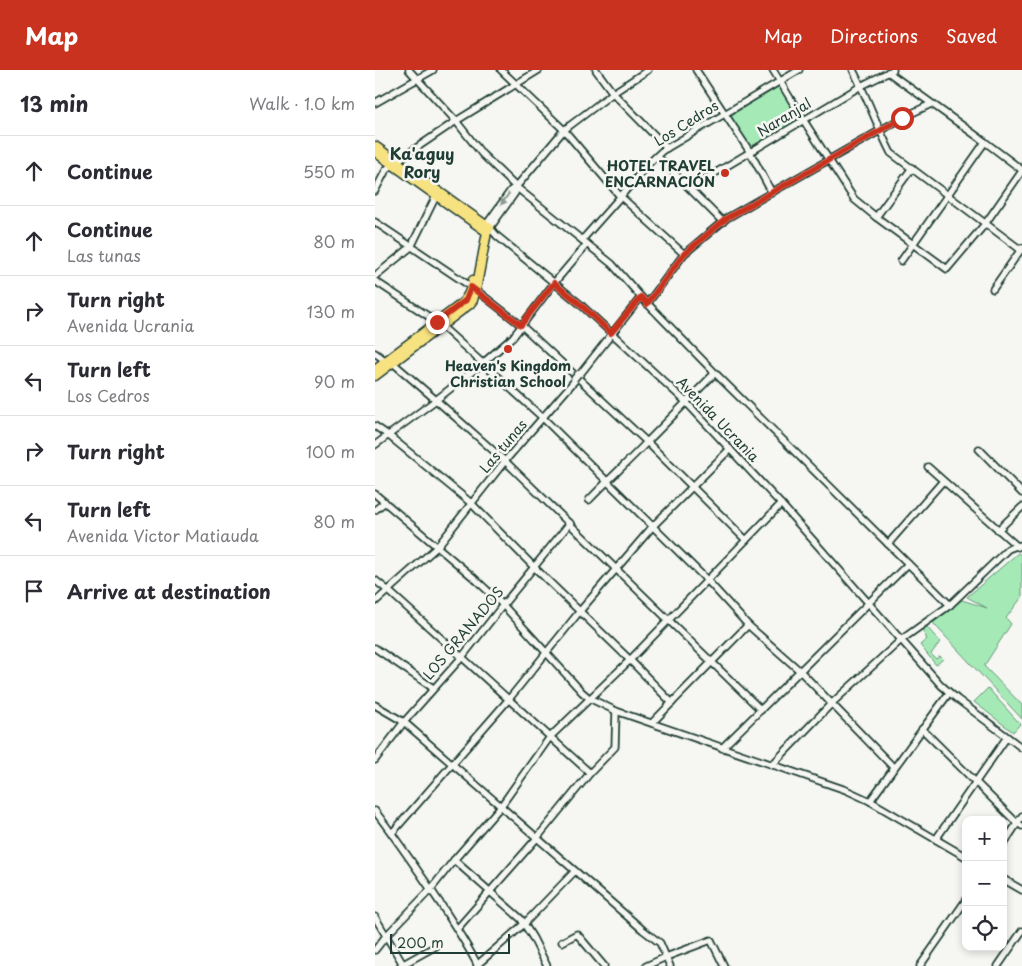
<!DOCTYPE html>
<html lang="en">
<head>
<meta charset="utf-8">
<style>
	:root { --surface:#fff; --page:#f7f7f7; --text:#2b2b33; --muted:#7c7c81; --line:#e1e1e2; --accent:#c8321e }
	body { margin:0; font-family:"Playpen Sans",sans-serif; background:var(--page); color:var(--text) }
	.controls { position:absolute; right:15px; bottom:15px; display:grid; overflow:hidden; border-radius:10px; box-shadow:0 2px 8px #0003 }
	.controls button { width:45px; height:45px; display:grid; place-items:center; padding:0; border:0; border-bottom:1px solid var(--line); background:var(--surface); color:var(--text); font:25px sans-serif }
	.scale { position:absolute; left:15px; bottom:12px; width:120px; box-sizing:border-box; padding-left:5px; border:2px solid #1f3d34; border-top:0; font-size:14px; line-height:18px; white-space:nowrap; color:#1f3d34; -webkit-text-stroke:4px #f6f6f2; paint-order:stroke }
	.stop { position:absolute; width:15px; height:15px; margin:-11px; border:4px solid #c8321e; border-radius:50%; background:#fff }
	.stop.end { background:#c8321e; border-color:#fff; box-shadow:0 1px 5px #0008 }
	.list { margin:0; padding:0; list-style:none }
	h2 { display:flex; justify-content:space-between; align-items:center; height:65px; margin:0; padding:0 20px; font-size:21px }
	h2 small { font-size:16px; font-weight:400; color:var(--muted) }
	.list li { display:grid; grid-template-columns:32px 1fr auto; gap:15px; align-items:center; box-sizing:border-box; height:70px; padding:0 20px; border-top:1px solid var(--line) }
	.list b { display:block; font-size:19px; white-space:nowrap }
	.list p { margin:0; font-size:16px; white-space:nowrap; color:var(--muted) }
	.list em { font-size:16px; font-style:normal; color:var(--muted) }
	.icon { flex:none; width:28px; height:28px; fill:none; stroke:currentColor; stroke-width:2; stroke-linecap:round; stroke-linejoin:round }
	.map { position:relative; flex:none; width:647px; height:896px; overflow:hidden }
	header { display:flex; align-items:center; gap:30px; box-sizing:border-box; height:70px; padding:0 25px; background:var(--accent); color:#fff }
	header strong { font-size:24px }
	nav { display:flex; gap:28px; margin-inline-start:auto; font-size:18px }
	main { display:flex }
	aside { flex:1; background:var(--surface) }
	.map>svg:first-child { display:block }
	.green { fill:#a5eab6; stroke:#629475 }
	.lines { fill:none; stroke-linecap:round; stroke-linejoin:round }
	.minor-casing { stroke:#1f3d34; stroke-width:9 }
	.major-casing { stroke:#1f3d34; stroke-width:11 }
	.minor { stroke:#f6f6f2; stroke-width:5.5 }
	.major { stroke:#f7e281; stroke-width:8 }
	.minor-bridge-casing { stroke:#1f3d34; stroke-width:9; stroke-linecap:butt }
	.minor-bridge { stroke:#f6f6f2; stroke-width:5.5 }
	.oneway { fill:#8a9a93 }
	.route { stroke:#c8321e; stroke-width:6 }
	.poi-dot { fill:#c8321e; stroke:#f6f6f2; stroke-width:2 }
	.labels { text-anchor:middle; dominant-baseline:central; stroke-width:5; stroke-linejoin:round; paint-order:stroke }
	.street-label { font-size:14px; fill:#1f3d34; stroke:#f6f6f2 }
	.poi-label { font-size:14px; font-weight:bold; fill:#1f3d34; stroke:#f6f6f2; text-anchor:end }
	.quarter-label { font-size:16px; font-weight:bold; fill:#1f3d34; stroke:#f6f6f2 }
</style>
</head>
<body>
<header>
<strong>Map</strong>
<nav><a>Map</a><a>Directions</a><a>Saved</a></nav>
</header>
<main>
<aside>
<h2>13 min<small>Walk · 1.0 km</small></h2>
<ul class="list">
<li><svg class="icon" aria-label="ahead" viewBox="0 0 24 24"><path d="M12 20V5M6 11l6-6 6 6"/></svg><div><b>Continue</b></div><em>550 m</em></li>
<li><svg class="icon" aria-label="ahead" viewBox="0 0 24 24"><path d="M12 20V5M6 11l6-6 6 6"/></svg><div><b>Continue</b><p>Las tunas</p></div><em>80 m</em></li>
<li><svg class="icon" aria-label="right" viewBox="0 0 24 24"><path d="M7 20v-9h11M14 6l5 5-5 5"/></svg><div><b>Turn right</b><p>Avenida Ucrania</p></div><em>130 m</em></li>
<li><svg class="icon" aria-label="left" viewBox="0 0 24 24"><path d="M17 20v-9H6M10 6l-5 5 5 5"/></svg><div><b>Turn left</b><p>Los Cedros</p></div><em>90 m</em></li>
<li><svg class="icon" aria-label="right" viewBox="0 0 24 24"><path d="M7 20v-9h11M14 6l5 5-5 5"/></svg><div><b>Turn right</b></div><em>100 m</em></li>
<li><svg class="icon" aria-label="left" viewBox="0 0 24 24"><path d="M17 20v-9H6M10 6l-5 5 5 5"/></svg><div><b>Turn left</b><p>Avenida Victor Matiauda</p></div><em>80 m</em></li>
<li><svg class="icon" aria-label="arrive" viewBox="0 0 24 24"><path d="M6 21V4h12l-3 4 3 4H6"/></svg><div><b>Arrive at destination</b></div></li>
</ul>
</aside>
<div class="map">
<svg width="647" height="896" viewBox="0 0 647 896">
	<rect width="100%" height="100%" fill="#f6f6f2"/>
	<filter id="ink" filterUnits="userSpaceOnUse"><feTurbulence type="fractalNoise" baseFrequency=".02" numOctaves="2"/><feDisplacementMap in="SourceGraphic" scale="10" xChannelSelector="R" yChannelSelector="G"/><feConvolveMatrix kernelMatrix="1 2 1 2 8 2 1 2 1" color-interpolation-filters="sRGB"/></filter>
	<g filter="url(#ink)">
		<!-- green -->
		<g class="green">
			<polygon points="407,14 429,47 376,78 355,46"/>
			<polygon points="643,483 647,486 647,527 631,548 636,554 609,596 647,635 647,649 558,553 587,530 612,538 592,527"/>
			<polygon points="552,557 565,572 556,584 561,589 565,586 568,589 561,595 545,575 552,569 547,560"/>
			<polygon points="613,618 645,654 638,662 599,632"/>
		</g>
		<g class="lines">
			<!-- minor casing -->
			<g class="minor-casing">
				<g id="minor">
					<polyline points="34,0 81,51 107,84 141,117 237,194 266,227 340,303 575,535"/>
					<polyline points="126,0 189,60 244,125 309,184"/>
					<polyline points="221,0 238,23 292,78"/>
					<polyline points="321,0 375,82 397,123"/>
					<polyline points="398,0 429,51 479,129 501,147 572,199 610,154 647,101"/>
					<path d="M478,0C492,27 502,56 516,83L646,180"/>
					<polyline points="513,2 610,72 647,100"/>
					<polyline points="0,33 58,0"/>
					<polyline points="282,86 348,152"/>
					<polyline points="141,117 189,60 238,23 273,0"/>
					<polyline points="315,118 486,16 518,0"/>
					<polyline points="0,121 11,100 22,91 81,51 164,0"/>
					<polyline points="501,147 537,98"/>
					<polyline points="0,152 101,220 146,255 272,372 371,470"/>
					<polyline points="111,155 136,120 141,117 140,123 115,158 122,166 205,234 310,331 406,434 566,615 582,629 647,678"/>
					<polyline points="207,170 246,126 272,95 287,81 424,0"/>
					<polyline points="526,191 610,72"/>
					<polyline points="0,206 36,177 62,124"/>
					<polyline points="0,211 62,252 168,348 332,510 373,555 425,601 519,698"/>
					<polyline points="618,219 647,178"/>
					<polyline points="272,234 309,184 352,148 527,48 556,34"/>
					<polyline points="0,283 11,291 18,293 61,330 130,391 386,640"/>
					<polyline points="0,356 13,365 96,433 159,497 255,590 297,633"/>
					<polyline points="0,375 61,330 108,293 138,267 179,213 212,174"/>
					<polyline points="604,379 647,423"/>
					<polyline points="553,397 643,477"/>
					<polyline points="0,424 99,508 128,535 207,622 214,628 241,641 471,720 495,731 591,787"/>
					<path d="M214,430C233,410 253,392 272,372C295,349 317,326 340,303"/>
					<polyline points="0,440 10,432"/>
					<polyline points="623,460 647,437"/>
					<polyline points="513,474 568,411"/>
					<polyline points="0,510 16,523 215,703"/>
					<polyline points="0,532 62,477 130,391 202,308 266,227"/>
					<polyline points="0,578 58,618"/>
					<polyline points="0,635 29,652 268,860 285,873 295,896"/>
					<polyline points="277,653 373,555"/>
					<polyline points="547,659 642,753 647,756"/>
					<polyline points="347,678 533,494"/>
					<polyline points="0,690 29,652 87,587 128,535 195,453"/>
					<polyline points="397,695 456,634 526,570 575,535 633,479 641,476 647,475"/>
					<polyline points="495,731 574,623"/>
					<path d="M0,741C23,771 44,802 65,833C78,853 92,874 103,896"/>
					<polyline points="17,763 134,629 205,541 278,456 355,379"/>
					<polyline points="561,769 632,667"/>
					<polyline points="628,775 647,746"/>
					<polyline points="79,790 146,849 158,868 172,896"/>
					<polyline points="628,809 647,820"/>
					<polyline points="0,847 29,896"/>
					<polyline points="82,859 162,768 215,703 240,677 241,641"/>
					<polyline points="187,872 202,864 229,896"/>
					<polyline points="0,880 11,866 56,819 79,790 126,736 175,667 255,590 406,434"/>
					<polyline points="102,895 149,854 200,801"/>
					<polyline points="25,896 61,876"/>
					<polyline points="271,896 291,887 336,870 349,896"/>
					<polyline points="545,896 591,830"/>
					<polyline points="623,896 647,861"/>
				</g>
			</g>
			<!-- major casing -->
			<g class="major-casing">
				<g id="major">
					<polyline points="0,76 115,158 112,162 101,220 98,230 95,234 0,306"/>
					<polyline points="0,82 112,162"/>
					<path d="M0,299L85,235C93,228 96,220 98,210"/>
				</g>
			</g>
			<!-- minor -->
			<use href="#minor" class="minor"/>
			<!-- major -->
			<use href="#major" class="major"/>
			<!-- minor-bridge casing -->
			<g class="minor-bridge-casing">
				<polyline id="minor-bridge" points="199,309 203,304"/>
			</g>
			<!-- minor-bridge -->
			<use href="#minor-bridge" class="minor-bridge"/>
		</g>
		<!-- one-way arrows -->
		<defs><path id="oneway-solid" d="M-6-.8H1V-3.2L6.5 0L1 3.2V.8H-6Z" transform="scale(1.25)"/></defs>
		<use class="oneway" href="#oneway-solid" transform="translate(130 129) rotate(125)"/>
	</g>
	<g class="lines" filter="url(#ink)">
		<!-- route -->
		<polyline class="route" points="62,252 91,230 96,217 146,255 179,213 205,234 236,263 266,227 272,234 309,184 352,148 527,48"/>
	</g>
	<!-- markers -->
	<g class="poi-dot">
		<circle cx="350" cy="103" r="5"/>
		<circle cx="133" cy="279" r="5"/>
	</g>
	<g class="labels">
		<!-- street labels -->
		<g class="street-label">
			<text transform="translate(409 47) rotate(-31)">Naranjal</text>
			<text transform="translate(311 53) rotate(-32)">Los Cedros</text>
			<text transform="translate(343 349) rotate(46)">Avenida Ucrania</text>
			<text transform="translate(128 376) rotate(-50)">Las tunas</text>
			<text transform="translate(88 563) rotate(-50)">LOS GRANADOS</text>
		</g>
		<!-- poi labels -->
		<g class="poi-label">
			<text x="340" y="95">HOTEL TRAVEL<tspan x="340" dy="16">ENCARNACIÓN</tspan></text>
			<text x="133" y="295" text-anchor="middle">Heaven's Kingdom<tspan x="133" dy="16">Christian School</tspan></text>
		</g>
		<!-- quarter labels -->
		<g class="quarter-label">
			<text x="47" y="83">Ka'aguy<tspan x="47" dy="18">Rory</tspan></text>
		</g>
	</g>
</svg>
<div class="controls">
<button>+</button>
<button>−</button>
<button><svg class="icon" aria-label="locate" viewBox="0 0 24 24"><circle cx="12" cy="12" r="6"/><path d="M12 2v4M12 18v4M2 12h4M18 12h4"/></svg></button>
</div>
<div class="scale">200 m</div>
<div class="stop" style="left:527px;top:48px"></div>
<div class="stop end" style="left:62px;top:252px"></div>
</div>
</main>
</body>
</html>
